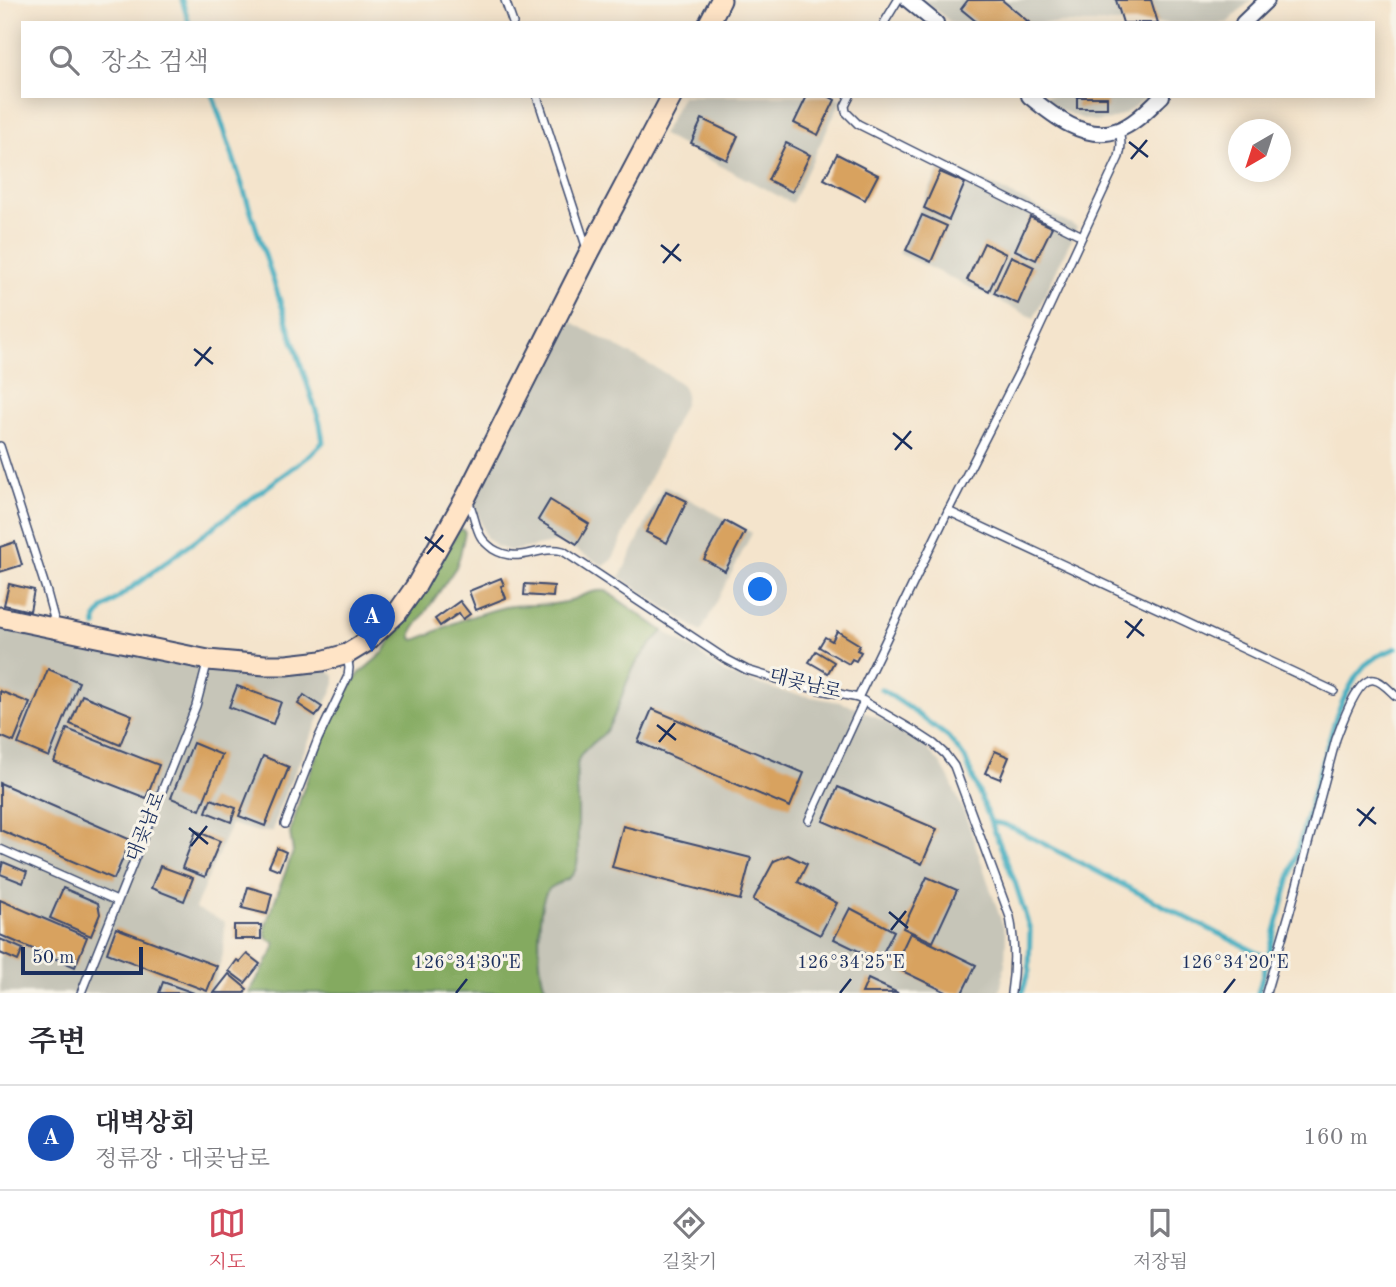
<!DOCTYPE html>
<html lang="ko">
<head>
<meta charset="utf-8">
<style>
	:root { --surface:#fff; --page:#f7f7f7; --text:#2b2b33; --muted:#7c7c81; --line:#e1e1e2; --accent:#d1495b }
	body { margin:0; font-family:"Old Standard TT","Noto Serif KR",serif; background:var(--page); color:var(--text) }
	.compass { position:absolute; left:1228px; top:119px; width:63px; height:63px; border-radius:50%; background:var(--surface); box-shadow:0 4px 18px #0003; rotate:219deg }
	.scale { position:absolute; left:21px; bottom:18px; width:122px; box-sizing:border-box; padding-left:7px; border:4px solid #1b2f5e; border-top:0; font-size:19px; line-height:24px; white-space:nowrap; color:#1b2f5e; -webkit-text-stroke:5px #f7f3e8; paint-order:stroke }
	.you { position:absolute; left:761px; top:590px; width:24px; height:24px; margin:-18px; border:5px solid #fff; border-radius:50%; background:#1a73e8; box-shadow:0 0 0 10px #1a73e833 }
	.badge { display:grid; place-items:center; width:46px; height:46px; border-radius:50%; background:var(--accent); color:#fff; font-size:23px; font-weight:700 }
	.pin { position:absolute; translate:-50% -58px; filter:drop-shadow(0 2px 4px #0008) }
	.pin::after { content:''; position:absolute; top:37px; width:24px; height:21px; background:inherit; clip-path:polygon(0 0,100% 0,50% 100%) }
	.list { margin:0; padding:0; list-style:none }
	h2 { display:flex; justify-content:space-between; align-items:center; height:91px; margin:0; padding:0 28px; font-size:30px }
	h2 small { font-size:23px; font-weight:400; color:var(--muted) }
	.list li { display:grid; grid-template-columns:46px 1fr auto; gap:21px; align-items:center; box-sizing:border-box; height:105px; padding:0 28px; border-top:2px solid var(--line) }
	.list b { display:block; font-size:26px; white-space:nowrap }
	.list p { margin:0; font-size:23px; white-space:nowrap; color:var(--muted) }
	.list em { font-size:23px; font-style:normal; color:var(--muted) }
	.icon { flex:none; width:38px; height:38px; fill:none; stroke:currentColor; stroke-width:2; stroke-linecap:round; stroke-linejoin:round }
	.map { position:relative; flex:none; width:1396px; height:993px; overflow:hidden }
	.search { position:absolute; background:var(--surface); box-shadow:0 4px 18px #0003; left:21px; right:21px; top:21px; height:77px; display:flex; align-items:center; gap:18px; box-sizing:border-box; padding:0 24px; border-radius:0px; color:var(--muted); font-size:26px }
	.sheet { height:196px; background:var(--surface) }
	nav { display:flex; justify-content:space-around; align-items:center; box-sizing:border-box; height:98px; border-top:2px solid var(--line); background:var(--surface); font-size:19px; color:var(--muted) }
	nav a { display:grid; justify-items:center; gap:4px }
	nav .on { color:var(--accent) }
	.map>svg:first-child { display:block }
	.industrial { fill:#c6c5b8 }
	.forest { fill:#84aa60; stroke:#506c5f; stroke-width:2 }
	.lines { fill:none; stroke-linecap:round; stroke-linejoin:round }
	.stream { stroke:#41adc0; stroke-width:5 }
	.building { fill:#d8a25e }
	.lane-casing { stroke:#3c4a6e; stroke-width:10 }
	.street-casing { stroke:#3c4a6e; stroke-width:18 }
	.secondary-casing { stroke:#3c4a6e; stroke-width:23 }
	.lane { stroke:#fff; stroke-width:7 }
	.street { stroke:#fff; stroke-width:14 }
	.secondary { stroke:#ffe4c6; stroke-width:19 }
	.ticks { fill:none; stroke:#1b2f5e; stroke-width:2.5 }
	.labels { text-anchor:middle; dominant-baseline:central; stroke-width:6; stroke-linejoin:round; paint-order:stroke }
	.street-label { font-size:19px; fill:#1b2f5e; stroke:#f7f3e8 }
	.ticks-label { font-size:18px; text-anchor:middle; fill:#1b2f5e; stroke:#f7f3e8; stroke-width:6; stroke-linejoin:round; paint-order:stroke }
</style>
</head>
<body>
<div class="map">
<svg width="1396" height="993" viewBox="0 0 1396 993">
	<rect width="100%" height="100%" fill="#f7f3e8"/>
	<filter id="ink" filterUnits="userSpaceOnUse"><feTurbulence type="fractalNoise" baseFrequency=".0143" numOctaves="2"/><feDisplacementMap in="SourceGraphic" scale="14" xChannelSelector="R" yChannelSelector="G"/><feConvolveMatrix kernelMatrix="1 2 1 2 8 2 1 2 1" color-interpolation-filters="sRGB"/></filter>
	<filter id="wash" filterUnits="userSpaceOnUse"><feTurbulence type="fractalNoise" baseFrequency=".00686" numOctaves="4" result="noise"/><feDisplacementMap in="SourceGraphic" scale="28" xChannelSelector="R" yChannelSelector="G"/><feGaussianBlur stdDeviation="1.57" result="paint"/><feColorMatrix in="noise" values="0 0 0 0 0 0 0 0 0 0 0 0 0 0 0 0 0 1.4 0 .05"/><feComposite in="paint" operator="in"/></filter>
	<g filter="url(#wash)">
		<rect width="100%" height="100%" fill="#f4e4cc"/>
		<!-- industrial -->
		<g class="industrial">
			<polygon points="923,0 1251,0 1227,23 952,23"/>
			<polygon points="682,96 834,96 841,100 792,203 662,135"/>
			<polygon points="1043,96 1148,96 1125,113 1110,120 1096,121 1081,118 1061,110"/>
			<polygon points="943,161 1077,227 1034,318 899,253"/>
			<polygon points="572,322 668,375 682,385 686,394 684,404 614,556 610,562 604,566 567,545 557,542 511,551 497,547 486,537 473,501 561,327"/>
			<polygon points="664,486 752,533 701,632 620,577"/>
			<polygon points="0,626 115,651 154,658 282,673 327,670 335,676 335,684 286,791 278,811 273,831 259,832 231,824 195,908 225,922 223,953 212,993 0,993"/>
			<polygon points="663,631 695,650 724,673 780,691 839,702 852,706 882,720 918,741 931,753 941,764 950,780 966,817 1006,935 1005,963 1002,983 999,993 550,993 545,985 540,965 539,935 542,903 546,893 553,885 563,883 576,869 578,858 578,810 576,765 579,755 606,730 632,670 640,657"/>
		</g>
		<!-- forest -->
		<path class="forest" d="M462,529L465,532L460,555L456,567L412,632V638L414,640C429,636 441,628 454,623C469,617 485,612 501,608C522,602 544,608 565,602C580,598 591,589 606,591L663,631C652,644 638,657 631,673C622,691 618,714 606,731C596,744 578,749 577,767C576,777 577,789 578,799C578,813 578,827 578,842C578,850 579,860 576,868C572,882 557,881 548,890C536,905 538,966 544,984C545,986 549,991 550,993H249L274,950L275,943L266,937L265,927L293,852L290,833L301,796L320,746L336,713L346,693L360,673L384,652L398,626L440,563L458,530Z"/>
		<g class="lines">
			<!-- stream -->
			<g class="stream">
				<polyline points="182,0 189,23"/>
				<polyline points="96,626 96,618 103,609 310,455 323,442 320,423 213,96"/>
				<polyline points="881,689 908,707 948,737 965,758 1015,882 1030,930 1029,971 1022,993"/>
				<polyline points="991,822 1003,824 1015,829 1193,921 1268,958"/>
				<polyline points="1258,993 1321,765 1337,714 1345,696 1356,676 1365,665 1376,657 1396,648"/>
			</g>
		</g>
		<g id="blocks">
			<!-- building -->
			<g class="building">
				<polygon points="968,0 1002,0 1030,23 978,23 961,9"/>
				<polygon points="1116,0 1151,0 1158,23 1123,23"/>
				<polygon points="807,96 828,96 835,100 818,135 794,123"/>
				<rect x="1077" y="97" width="30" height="11"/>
				<polygon points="702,119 738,136 727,160 691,143"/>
				<polygon points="786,143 810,155 792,192 768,180"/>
				<polygon points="837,154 878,175 865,200 824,179"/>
				<polygon points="940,172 965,183 949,220 924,208"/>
				<polygon points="922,215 947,226 931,262 906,250"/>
				<polygon points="1030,217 1052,227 1036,260 1015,250"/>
				<polygon points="984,243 1006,254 989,291 967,280"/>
				<polygon points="1011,256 1034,267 1018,304 994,293"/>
				<polygon points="666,491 687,501 667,543 646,532"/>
				<polygon points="550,500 589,524 577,544 538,520"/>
				<polygon points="725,521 745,532 725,571 704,559"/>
				<polygon points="15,542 22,565 0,572 0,547"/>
				<polygon points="501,578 504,585 501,586 506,598 476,610 469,591"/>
				<polygon points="9,584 34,590 30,611 4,605"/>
				<polygon points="525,584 554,586 553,597 524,595"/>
				<polygon points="460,601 470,614 463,619 459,613 440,626 435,619"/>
				<polygon points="837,631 860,645 857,650 861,652 856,661 852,659 849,664 819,647 825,637 832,641"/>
				<polygon points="816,651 834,662 828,673 809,662"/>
				<polygon points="48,669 79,682 49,757 18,744"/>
				<polygon points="237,686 281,702 273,724 229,707"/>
				<polygon points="0,691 30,703 14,742 0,736"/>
				<polygon points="82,695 132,715 120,745 70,724"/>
				<polygon points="304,695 322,707 316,716 298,704"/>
				<polygon points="652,709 804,773 790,807 638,742"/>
				<polygon points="67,729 159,765 146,798 54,762"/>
				<polygon points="193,743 222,755 200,810 171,798"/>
				<polygon points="995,751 1009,757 1000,779 985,773"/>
				<polygon points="263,756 289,767 265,826 239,816"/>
				<polygon points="0,783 131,840 114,879 0,830"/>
				<polygon points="838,787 937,829 922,864 823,821"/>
				<polygon points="211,799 236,808 231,822 206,812"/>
				<polygon points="623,826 751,858 740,900 612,867"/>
				<polygon points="196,831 220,841 205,877 182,868"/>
				<polygon points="277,848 286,852 279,870 269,866"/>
				<polygon points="788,855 807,864 798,882 837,903 820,935 753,900 774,861"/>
				<polygon points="3,862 27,872 23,883 0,874"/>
				<polygon points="160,866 193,878 184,901 151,888"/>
				<polygon points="927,877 957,890 933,942 903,928"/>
				<polygon points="248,887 272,894 267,914 242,908"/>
				<polygon points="63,888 98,903 100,914 91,936 50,918"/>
				<polygon points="0,900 87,937 75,967 0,935"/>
				<polygon points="850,908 894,931 879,961 834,939"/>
				<rect x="234" y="925" width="27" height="14"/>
				<polygon points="116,928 217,966 207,991 107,953"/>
				<polygon points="910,933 976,965 962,993 948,993 894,967"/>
				<polygon points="0,939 23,949 18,961 0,953"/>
				<polygon points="247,954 260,964 245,983 229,971 237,960 240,962"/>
				<polygon points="229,974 247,989 244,993 214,993"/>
				<polygon points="868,979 898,993 862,993"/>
				<polygon points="163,982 194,993 159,993"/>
			</g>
		</g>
	</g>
	<g filter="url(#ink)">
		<use href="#blocks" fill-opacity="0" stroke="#3c4a6e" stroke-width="2"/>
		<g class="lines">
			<!-- lane casing -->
			<g class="lane-casing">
				<g id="lane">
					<polyline points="505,0 513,23"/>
					<polyline points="884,23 898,0"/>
					<polyline points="537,96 587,249"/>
					<polyline points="850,96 845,106 846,112 858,124 1082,236"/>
					<polyline points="0,446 46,589 56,626"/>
					<path d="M468,501C474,512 475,527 481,537C484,542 489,546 493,549C519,565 538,545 563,551L724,658L747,670L793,684L858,698L911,729L934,744L945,754L954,766L1010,917C1015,943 1015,967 1011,993"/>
					<polyline points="948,511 1334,691"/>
					<path d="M858,698L948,511L1019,372L1119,157C1122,147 1121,140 1119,130"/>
					<polyline points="809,820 864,701"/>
					<polyline points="285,824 318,739 348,676 349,668 347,654"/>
					<polyline points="0,849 117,901"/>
					<polyline points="81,993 196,706 208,660"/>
					<path d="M1266,993L1290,911L1336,739C1341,726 1357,677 1374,680C1382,681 1390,691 1396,696"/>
				</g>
			</g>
			<!-- street casing -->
			<g class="street-casing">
				<g id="street">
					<polyline points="908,0 936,23"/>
					<polyline points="1243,23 1267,0"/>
					<path d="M1029,96C1052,115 1086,143 1118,130C1135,124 1149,108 1162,96"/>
				</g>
			</g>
			<!-- secondary casing -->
			<g class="secondary-casing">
				<g id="secondary">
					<polyline points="709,23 721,0"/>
					<polyline points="0,617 208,660 265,665 287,665 322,661 347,654 365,643 397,613 416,586 466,497 589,253 672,96"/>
				</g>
			</g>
			<!-- lane -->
			<use href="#lane" class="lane"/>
			<!-- street -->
			<use href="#street" class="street"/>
			<!-- secondary -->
			<use href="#secondary" class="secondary"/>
		</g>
	</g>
	<!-- ticks -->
	<path class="ticks" d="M1129,142L1148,157M1131,159L1147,140M661,245L681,261M663,263L679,244M194,349L213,364M195,366L211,347M893,433L912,449M895,450L911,431M425,537L444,552M427,554L443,535M1125,621L1144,636M1127,638L1142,619M657,725L676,740M659,742L675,723M1357,809L1376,824M1359,826L1374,807M189,828L208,844M191,846L207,826M889,912L908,928M891,930L906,911M456,993L467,979M840,993L851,979M1224,993L1235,979"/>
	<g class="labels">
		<!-- street labels -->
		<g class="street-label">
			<text transform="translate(805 685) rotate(14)">대곶남로</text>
			<text transform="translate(147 827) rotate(-68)">대곶남로</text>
		</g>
	</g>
	<g class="ticks-label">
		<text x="467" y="968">126°34'30"E</text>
		<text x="851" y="968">126°34'25"E</text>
		<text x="1235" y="968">126°34'20"E</text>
	</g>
</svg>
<svg class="compass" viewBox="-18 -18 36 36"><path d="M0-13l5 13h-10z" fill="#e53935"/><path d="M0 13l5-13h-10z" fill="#7c7c81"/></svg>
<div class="scale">50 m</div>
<div class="you"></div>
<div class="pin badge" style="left:372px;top:652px;background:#1a4fb4">A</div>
<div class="search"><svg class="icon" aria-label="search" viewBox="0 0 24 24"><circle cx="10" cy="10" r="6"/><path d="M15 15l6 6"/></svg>장소 검색</div>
</div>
<section class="sheet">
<h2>주변<small></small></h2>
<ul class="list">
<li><span class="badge" style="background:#1a4fb4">A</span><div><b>대벽상회</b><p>정류장 · 대곶남로</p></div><em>160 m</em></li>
</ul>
</section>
<nav>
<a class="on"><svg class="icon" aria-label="map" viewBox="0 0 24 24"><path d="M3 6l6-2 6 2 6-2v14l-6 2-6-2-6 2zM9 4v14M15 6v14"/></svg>지도</a>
<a><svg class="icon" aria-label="directions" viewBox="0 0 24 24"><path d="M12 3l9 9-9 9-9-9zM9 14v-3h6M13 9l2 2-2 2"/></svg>길찾기</a>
<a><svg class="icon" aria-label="saved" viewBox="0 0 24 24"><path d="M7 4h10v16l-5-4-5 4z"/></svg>저장됨</a>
</nav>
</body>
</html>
